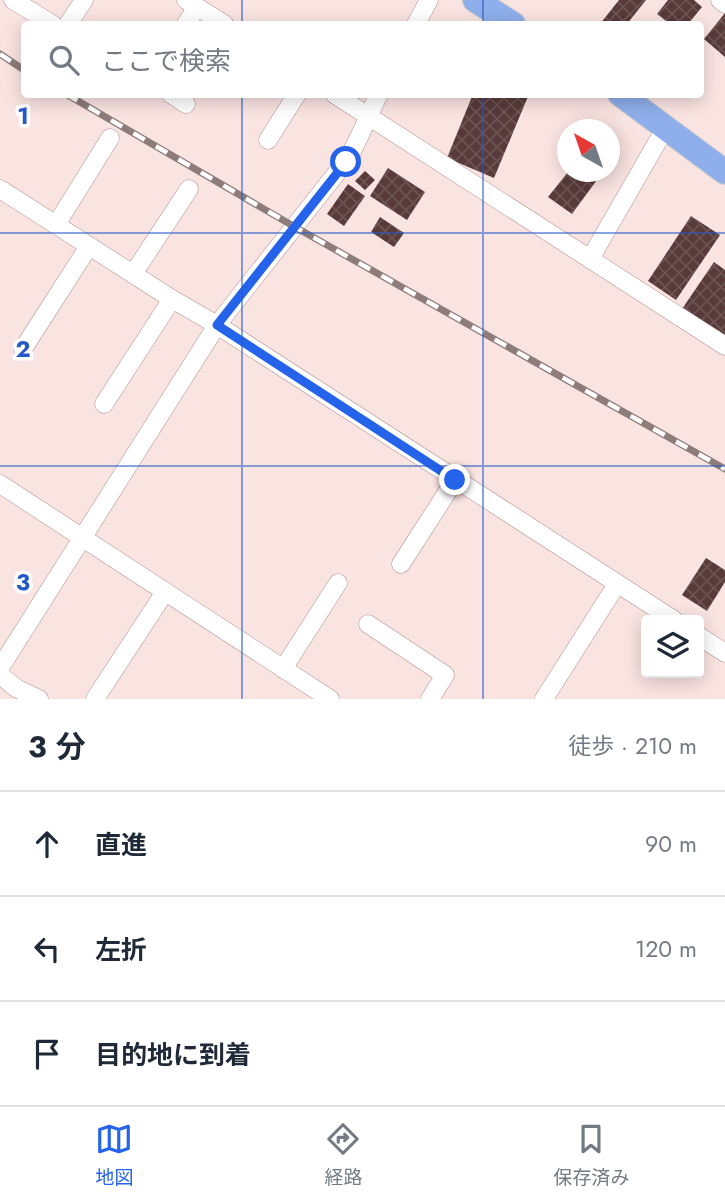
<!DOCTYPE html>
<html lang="ja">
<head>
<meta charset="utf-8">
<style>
	:root { --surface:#fff; --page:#f6f6f7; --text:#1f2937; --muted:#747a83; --line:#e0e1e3; --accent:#2563eb }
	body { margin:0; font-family:Jost,"Noto Sans JP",sans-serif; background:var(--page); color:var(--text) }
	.controls { position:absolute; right:21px; bottom:21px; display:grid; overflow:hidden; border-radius:7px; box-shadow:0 4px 18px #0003 }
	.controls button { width:63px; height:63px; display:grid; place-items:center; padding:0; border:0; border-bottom:2px solid var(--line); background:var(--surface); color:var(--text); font:35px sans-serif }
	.compass { position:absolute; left:557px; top:119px; width:63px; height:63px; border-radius:50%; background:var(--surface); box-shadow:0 4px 18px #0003; rotate:320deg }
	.stop { position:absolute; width:21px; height:21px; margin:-16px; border:5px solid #2563eb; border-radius:50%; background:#fff }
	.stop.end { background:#2563eb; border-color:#fff; box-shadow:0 2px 7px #0008 }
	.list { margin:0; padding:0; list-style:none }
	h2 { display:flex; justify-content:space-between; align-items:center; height:91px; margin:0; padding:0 28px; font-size:30px }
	h2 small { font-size:23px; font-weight:400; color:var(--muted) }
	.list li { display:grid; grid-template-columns:46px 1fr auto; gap:21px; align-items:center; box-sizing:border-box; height:105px; padding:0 28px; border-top:2px solid var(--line) }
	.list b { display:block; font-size:26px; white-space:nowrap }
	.list em { font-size:23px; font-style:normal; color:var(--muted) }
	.icon { flex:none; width:38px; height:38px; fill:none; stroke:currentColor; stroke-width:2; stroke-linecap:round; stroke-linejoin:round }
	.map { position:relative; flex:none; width:725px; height:699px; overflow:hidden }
	.search { position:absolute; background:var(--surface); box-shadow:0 4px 18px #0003; left:21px; right:21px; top:21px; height:77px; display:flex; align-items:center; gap:18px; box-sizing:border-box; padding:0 24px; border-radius:7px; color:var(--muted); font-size:26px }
	.sheet { height:406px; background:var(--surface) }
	nav { display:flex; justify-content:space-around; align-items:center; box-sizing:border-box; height:98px; border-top:2px solid var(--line); background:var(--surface); font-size:19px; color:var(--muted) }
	nav a { display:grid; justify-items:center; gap:4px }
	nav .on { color:var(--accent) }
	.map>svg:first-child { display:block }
	.building { fill:url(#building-cross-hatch) }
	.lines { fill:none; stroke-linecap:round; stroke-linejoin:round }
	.minor-casing { stroke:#b2918f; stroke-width:19 }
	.highway-casing { stroke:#cdcac9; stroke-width:26 }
	.minor { stroke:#fff; stroke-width:18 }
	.highway { stroke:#8eafeb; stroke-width:24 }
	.rail-casing { stroke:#8d7c7a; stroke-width:7 }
	.rail { stroke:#fff; stroke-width:4.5; stroke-dasharray:13; stroke-linecap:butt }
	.route { stroke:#2563eb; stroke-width:9 }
	.grid { fill:none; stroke:#2459c6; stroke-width:2; stroke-opacity:0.55 }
	.grid-label { font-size:23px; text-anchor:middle; font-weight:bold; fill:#2459c6; stroke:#fff; stroke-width:7; stroke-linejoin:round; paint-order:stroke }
</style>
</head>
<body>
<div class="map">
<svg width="725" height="699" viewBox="0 0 725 699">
	<defs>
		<pattern id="building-cross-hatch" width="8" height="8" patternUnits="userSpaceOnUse" patternTransform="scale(1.75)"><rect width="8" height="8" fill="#573a39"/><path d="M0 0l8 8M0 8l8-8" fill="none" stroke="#6c5453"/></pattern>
	</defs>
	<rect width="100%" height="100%" fill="#fae4e2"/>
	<!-- building -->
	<g class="building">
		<polygon points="619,0 646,0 627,24 600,24"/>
		<polygon points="668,0 694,0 702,7 688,24 670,24 657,14"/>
		<polygon points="725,13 725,57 704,39"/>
		<polygon points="473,94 529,94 494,178 447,158"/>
		<polygon points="388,168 425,192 407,220 370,196"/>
		<polygon points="365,171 375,180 365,190 355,181"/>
		<polygon points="568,172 591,172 599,177 572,214 548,197"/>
		<polygon points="348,184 365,196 344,226 327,214"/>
		<polygon points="691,216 720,235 676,300 648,281"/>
		<polygon points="380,217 404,233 394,247 371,232"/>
		<polygon points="714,262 725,270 725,339 682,309"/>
		<polygon points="706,558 725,570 725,582 707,611 682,595"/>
	</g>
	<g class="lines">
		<!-- minor casing -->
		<g class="minor-casing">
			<g id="minor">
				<polyline points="13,0 52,24"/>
				<polyline points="186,0 224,24"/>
				<polyline points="720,0 725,4"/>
				<polyline points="68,24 84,0"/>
				<polyline points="186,24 197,7"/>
				<polyline points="416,24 429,0"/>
				<polyline points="171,94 186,104"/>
				<polyline points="334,94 725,346"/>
				<polyline points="268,140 297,94"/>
				<polyline points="0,189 172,299 217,325 674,620"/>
				<polyline points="56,225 110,138"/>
				<polyline points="590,259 666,127"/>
				<polyline points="133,274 189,189"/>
				<polyline points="23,349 89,246"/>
				<polyline points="104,404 172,299"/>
				<polyline points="0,484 330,699"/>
				<polyline points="401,564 455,480"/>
				<polyline points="368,624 445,675 430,699"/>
				<polyline points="699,636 725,653"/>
				<path d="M0,668L217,325L346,161C360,140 367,117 379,94"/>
				<polyline points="283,669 338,583"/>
				<polyline points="0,675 16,688 39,699"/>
				<polyline points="95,699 165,592"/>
				<polyline points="544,699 617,584"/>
			</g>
		</g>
		<!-- highway casing -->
		<g class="highway-casing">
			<g id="highway">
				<polyline points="475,0 513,24"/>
				<polyline points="620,94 725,172"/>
			</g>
		</g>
		<!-- minor -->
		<use href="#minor" class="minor"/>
		<!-- highway -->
		<use href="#highway" class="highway"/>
		<!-- rail casing -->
		<g class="rail-casing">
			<g id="rail">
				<polyline points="0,54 24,70"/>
				<polyline points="66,94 295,227 725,469"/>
			</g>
		</g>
		<!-- rail -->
		<use href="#rail" class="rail"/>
	</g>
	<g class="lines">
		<!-- route -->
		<polyline class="route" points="346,162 217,325 455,480"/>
	</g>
	<!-- grid -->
	<path class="grid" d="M242,0V24M483,0V24M242,94V699M483,94V699M0,233H725M0,466H725"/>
	<g class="grid-label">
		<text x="23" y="124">1</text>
		<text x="23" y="357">2</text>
		<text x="23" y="590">3</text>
	</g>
</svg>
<div class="controls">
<button><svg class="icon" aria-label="layers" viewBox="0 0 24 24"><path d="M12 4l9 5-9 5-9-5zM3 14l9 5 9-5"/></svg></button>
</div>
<svg class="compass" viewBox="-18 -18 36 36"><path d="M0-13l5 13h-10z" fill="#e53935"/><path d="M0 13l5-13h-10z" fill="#747a83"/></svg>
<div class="stop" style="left:346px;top:162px"></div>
<div class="stop end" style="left:455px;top:480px"></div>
<div class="search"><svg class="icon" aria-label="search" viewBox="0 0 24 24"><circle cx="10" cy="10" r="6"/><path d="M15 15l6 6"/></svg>ここで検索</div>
</div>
<section class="sheet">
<h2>3 分<small>徒歩 · 210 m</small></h2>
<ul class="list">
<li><svg class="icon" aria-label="ahead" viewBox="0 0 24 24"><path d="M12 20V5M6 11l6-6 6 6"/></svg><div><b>直進</b></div><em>90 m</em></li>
<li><svg class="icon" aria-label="left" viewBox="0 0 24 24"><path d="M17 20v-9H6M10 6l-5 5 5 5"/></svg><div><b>左折</b></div><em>120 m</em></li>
<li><svg class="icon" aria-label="arrive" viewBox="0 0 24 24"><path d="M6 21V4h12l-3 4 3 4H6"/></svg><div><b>目的地に到着</b></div></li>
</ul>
</section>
<nav>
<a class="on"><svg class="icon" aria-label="map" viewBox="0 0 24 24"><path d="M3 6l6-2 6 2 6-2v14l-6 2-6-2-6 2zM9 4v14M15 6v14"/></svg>地図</a>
<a><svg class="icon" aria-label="directions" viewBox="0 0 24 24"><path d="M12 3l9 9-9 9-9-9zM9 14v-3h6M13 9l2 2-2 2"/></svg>経路</a>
<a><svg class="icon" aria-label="saved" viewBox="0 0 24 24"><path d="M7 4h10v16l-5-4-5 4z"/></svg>保存済み</a>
</nav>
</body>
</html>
